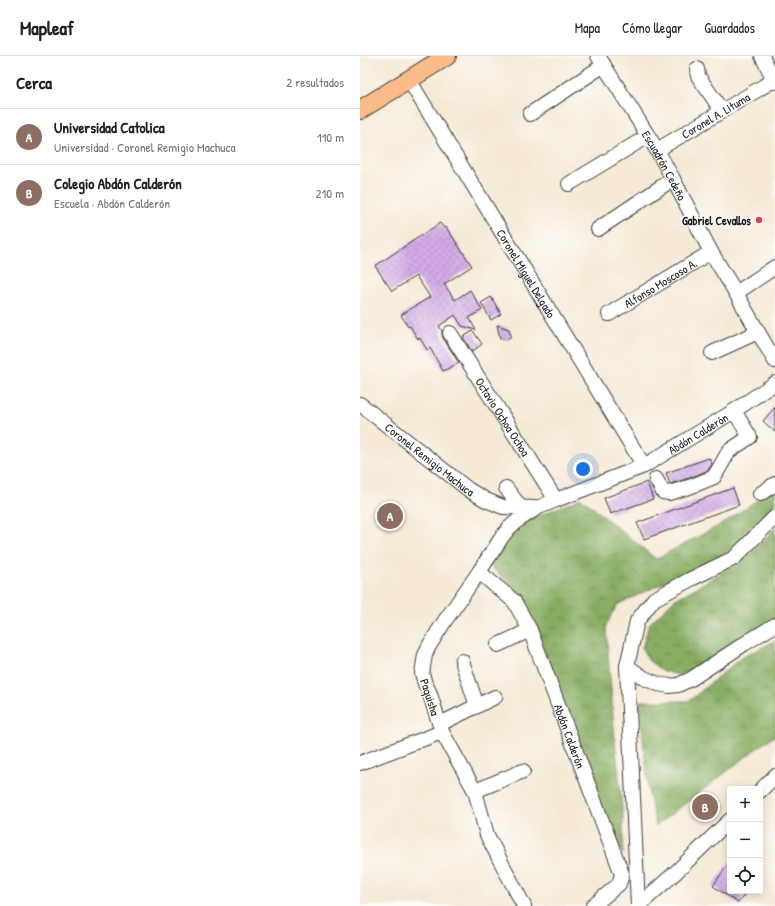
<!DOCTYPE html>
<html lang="es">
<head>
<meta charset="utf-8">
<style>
	:root { --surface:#fff; --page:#f6f6f6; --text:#202124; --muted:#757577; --line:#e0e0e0; --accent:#1a73e8 }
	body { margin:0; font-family:"Patrick Hand",sans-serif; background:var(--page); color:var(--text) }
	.controls { position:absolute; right:12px; bottom:12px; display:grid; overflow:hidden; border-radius:4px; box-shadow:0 2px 10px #0003 }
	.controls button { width:36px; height:36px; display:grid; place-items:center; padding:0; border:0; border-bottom:1px solid var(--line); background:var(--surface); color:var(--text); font:20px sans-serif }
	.you { position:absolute; left:223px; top:413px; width:14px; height:14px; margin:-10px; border:3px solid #fff; border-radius:50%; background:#1a73e8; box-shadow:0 0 0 6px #1a73e833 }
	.badge { display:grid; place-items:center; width:26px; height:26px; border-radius:50%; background:var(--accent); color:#fff; font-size:13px; font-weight:700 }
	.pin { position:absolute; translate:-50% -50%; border:2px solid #fff; box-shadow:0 1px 4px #0006 }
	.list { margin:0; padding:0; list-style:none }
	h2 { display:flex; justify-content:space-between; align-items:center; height:52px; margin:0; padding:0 16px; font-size:17px }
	h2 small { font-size:13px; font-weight:400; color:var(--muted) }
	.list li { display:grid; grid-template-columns:26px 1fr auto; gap:12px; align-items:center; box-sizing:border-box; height:56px; padding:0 16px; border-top:1px solid var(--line) }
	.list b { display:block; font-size:15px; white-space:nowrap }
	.list p { margin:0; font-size:13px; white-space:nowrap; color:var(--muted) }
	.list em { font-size:13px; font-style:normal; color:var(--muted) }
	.icon { flex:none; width:22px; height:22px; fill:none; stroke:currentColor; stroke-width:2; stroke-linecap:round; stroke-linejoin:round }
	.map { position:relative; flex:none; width:415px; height:850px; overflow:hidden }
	header { display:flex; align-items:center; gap:24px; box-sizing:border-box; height:56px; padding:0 20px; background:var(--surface); border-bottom:1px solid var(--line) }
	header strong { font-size:19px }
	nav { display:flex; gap:22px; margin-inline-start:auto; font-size:14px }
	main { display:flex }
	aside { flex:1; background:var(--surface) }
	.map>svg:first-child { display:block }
	.forest { fill:url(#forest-crowns); stroke:#52643f }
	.building { fill:url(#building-cross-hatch) }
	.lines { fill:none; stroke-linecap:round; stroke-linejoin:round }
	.minor-casing { stroke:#3d3b38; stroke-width:16 }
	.major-casing { stroke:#3d3b38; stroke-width:20 }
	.minor { stroke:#fff; stroke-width:14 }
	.major { stroke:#f9bc8a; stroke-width:18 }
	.poi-dot { fill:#d1495b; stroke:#fdfcf7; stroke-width:1.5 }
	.labels { text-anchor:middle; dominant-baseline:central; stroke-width:3; stroke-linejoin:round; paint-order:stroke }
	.street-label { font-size:12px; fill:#1c1c1c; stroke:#fdfcf7 }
	.poi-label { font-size:12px; font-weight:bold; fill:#1c1c1c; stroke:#fdfcf7; text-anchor:end }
</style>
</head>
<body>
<header>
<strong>Mapleaf</strong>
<nav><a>Mapa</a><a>Cómo llegar</a><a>Guardados</a></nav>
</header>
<main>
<aside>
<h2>Cerca<small>2 resultados</small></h2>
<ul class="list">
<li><span class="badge" style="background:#8d6e63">A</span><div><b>Universidad Catolica</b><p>Universidad · Coronel Remigio Machuca</p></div><em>110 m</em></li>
<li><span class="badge" style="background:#8d6e63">B</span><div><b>Colegio Abdón Calderón</b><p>Escuela · Abdón Calderón</p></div><em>210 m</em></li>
</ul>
</aside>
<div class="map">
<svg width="415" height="850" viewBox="0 0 415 850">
	<defs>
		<pattern id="forest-crowns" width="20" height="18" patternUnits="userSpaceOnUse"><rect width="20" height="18" fill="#87ac62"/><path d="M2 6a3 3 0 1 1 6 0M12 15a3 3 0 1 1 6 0" fill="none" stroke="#6e8b50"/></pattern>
		<pattern id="building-cross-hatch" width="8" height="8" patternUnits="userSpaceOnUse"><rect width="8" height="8" fill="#d3aae6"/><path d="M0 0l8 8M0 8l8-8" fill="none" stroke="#b592c5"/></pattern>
	</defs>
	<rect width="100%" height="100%" fill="#fdfcf7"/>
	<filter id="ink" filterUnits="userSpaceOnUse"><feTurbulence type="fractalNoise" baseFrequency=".025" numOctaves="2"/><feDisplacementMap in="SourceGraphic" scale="8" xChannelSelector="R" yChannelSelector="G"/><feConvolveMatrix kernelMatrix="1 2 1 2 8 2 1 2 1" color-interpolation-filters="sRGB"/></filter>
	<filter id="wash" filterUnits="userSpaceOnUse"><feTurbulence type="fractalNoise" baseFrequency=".012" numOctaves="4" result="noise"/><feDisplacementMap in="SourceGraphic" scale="16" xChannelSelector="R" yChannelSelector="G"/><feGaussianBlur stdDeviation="0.9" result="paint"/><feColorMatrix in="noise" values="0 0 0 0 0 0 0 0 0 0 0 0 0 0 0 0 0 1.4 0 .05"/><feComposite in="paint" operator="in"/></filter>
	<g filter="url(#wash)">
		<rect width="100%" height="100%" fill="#f6e9d6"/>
		<!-- forest -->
		<g class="forest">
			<polygon points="415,432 415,449 396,471 366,497 257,549 246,570 255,684 263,758 263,798 225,713 196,624 161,538 128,508 142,488 171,463 221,442 296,503 362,468"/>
			<polygon points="415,472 415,565 378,583 335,613 318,619 301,614 288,604 282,592 289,568 314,544 365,515 390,498"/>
			<polygon points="415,585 415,680 404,687 296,770 289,739 279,645 329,645 381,602"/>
		</g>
		<g id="blocks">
			<!-- building -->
			<g class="building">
				<polygon points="80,167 84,172 86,171 112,210 84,228 95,244 110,234 122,254 109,262 116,274 102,270 95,259 79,270 82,275 82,278 83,282 99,307 83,315 70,292 67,294 60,282 58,283 50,270 48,271 41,259 70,241 56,220 32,235 15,210"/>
				<polygon points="131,241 141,258 131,264 121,247"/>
				<polygon points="137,269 149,273 151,280 146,284 140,282"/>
				<polygon points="113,275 122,288 112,296 103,281"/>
				<polygon points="415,351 415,376 403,365"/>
				<polygon points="349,402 352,408 348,414 329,422 310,428 306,417"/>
				<polygon points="287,426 293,443 250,458 244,442"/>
				<polygon points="373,432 379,449 284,483 277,467"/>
				<polygon points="370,805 370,835 387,835 378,847 353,830"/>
			</g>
		</g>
	</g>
	<g filter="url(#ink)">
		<use href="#blocks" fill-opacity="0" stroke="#3d3b38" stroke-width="1"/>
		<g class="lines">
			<!-- minor casing -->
			<g class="minor-casing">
				<g id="minor">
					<path id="s1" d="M238,0L297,94L313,123L351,196L376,237L398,276L415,305"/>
					<polyline points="402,0 415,26"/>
					<polyline points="337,13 338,20 362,55"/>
					<path id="s2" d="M49,24L284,410"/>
					<polyline points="170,58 244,9"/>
					<path id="s3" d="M297,94L414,24"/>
					<polyline points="209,128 288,80"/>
					<polyline points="238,173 313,123"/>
					<polyline points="376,237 415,211"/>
					<path id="s4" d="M249,258L351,196"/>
					<path id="s5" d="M90,277L196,444"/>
					<polyline points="352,297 398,276"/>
					<path id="s6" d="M0,348L109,434L126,444L143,451L177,452L196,444L284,410L374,355L415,327"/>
					<polyline points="296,423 303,436 309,437 332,430 354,421 369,395 390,381 374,355"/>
					<polyline points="146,432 161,452"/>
					<polyline points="400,438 415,428"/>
					<path id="s7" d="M119,516L154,545L170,574L262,818L259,828L233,850"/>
					<polyline points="138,589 170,574"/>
					<polyline points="102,605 117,650"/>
					<polyline points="267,610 284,622 298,628 309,630 318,629 331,623 384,588 415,569"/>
					<polyline points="80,668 135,641"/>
					<polyline points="0,707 82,676"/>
					<polyline points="115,735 163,715"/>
					<polyline points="400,735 415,720"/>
					<polyline points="164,850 127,779 115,735 82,676 69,635 65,628 62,617 65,599 69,590 84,566 119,516 142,481 149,472 157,465 177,452"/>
					<polyline points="278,850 267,610 277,565 294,543 331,523 374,502 415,461"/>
					<polyline points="278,850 315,817 370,764"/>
				</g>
			</g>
			<!-- major casing -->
			<g class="major-casing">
				<polyline id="major" points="0,54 87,0"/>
			</g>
			<!-- minor -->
			<use href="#minor" class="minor"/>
			<!-- major -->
			<use href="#major" class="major"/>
		</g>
	</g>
	<!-- markers -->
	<circle class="poi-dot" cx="399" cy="164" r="4"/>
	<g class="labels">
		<!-- street labels -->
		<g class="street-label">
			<text stroke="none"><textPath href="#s3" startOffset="68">Coronel A. Lituma</textPath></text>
			<text stroke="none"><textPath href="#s1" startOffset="128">Escuadrón Cedeño</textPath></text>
			<text stroke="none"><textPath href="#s2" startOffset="226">Coronel Miguel Delgado</textPath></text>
			<text stroke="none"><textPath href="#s4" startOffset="60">Alfonso Moscoso A.</textPath></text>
			<text stroke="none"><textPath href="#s5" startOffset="99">Octavio Ochoa Ochoa</textPath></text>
			<text stroke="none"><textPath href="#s6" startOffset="389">Abdón Calderón</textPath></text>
			<text stroke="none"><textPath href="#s6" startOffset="89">Coronel Remigio Machuca</textPath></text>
			<text transform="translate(70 641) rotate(72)">Paquisha</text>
			<text stroke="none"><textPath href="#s7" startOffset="192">Abdón Calderón</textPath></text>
		</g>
		<!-- poi labels -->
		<g class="poi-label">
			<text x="391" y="164">Gabriel Cevallos</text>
		</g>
	</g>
</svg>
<div class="controls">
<button>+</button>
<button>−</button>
<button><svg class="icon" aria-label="locate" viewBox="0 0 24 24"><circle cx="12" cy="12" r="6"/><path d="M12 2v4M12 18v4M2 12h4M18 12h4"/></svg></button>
</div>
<div class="you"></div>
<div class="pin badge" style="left:30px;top:460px;background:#8d6e63">A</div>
<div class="pin badge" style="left:345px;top:751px;background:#8d6e63">B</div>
</div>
</main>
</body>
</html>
